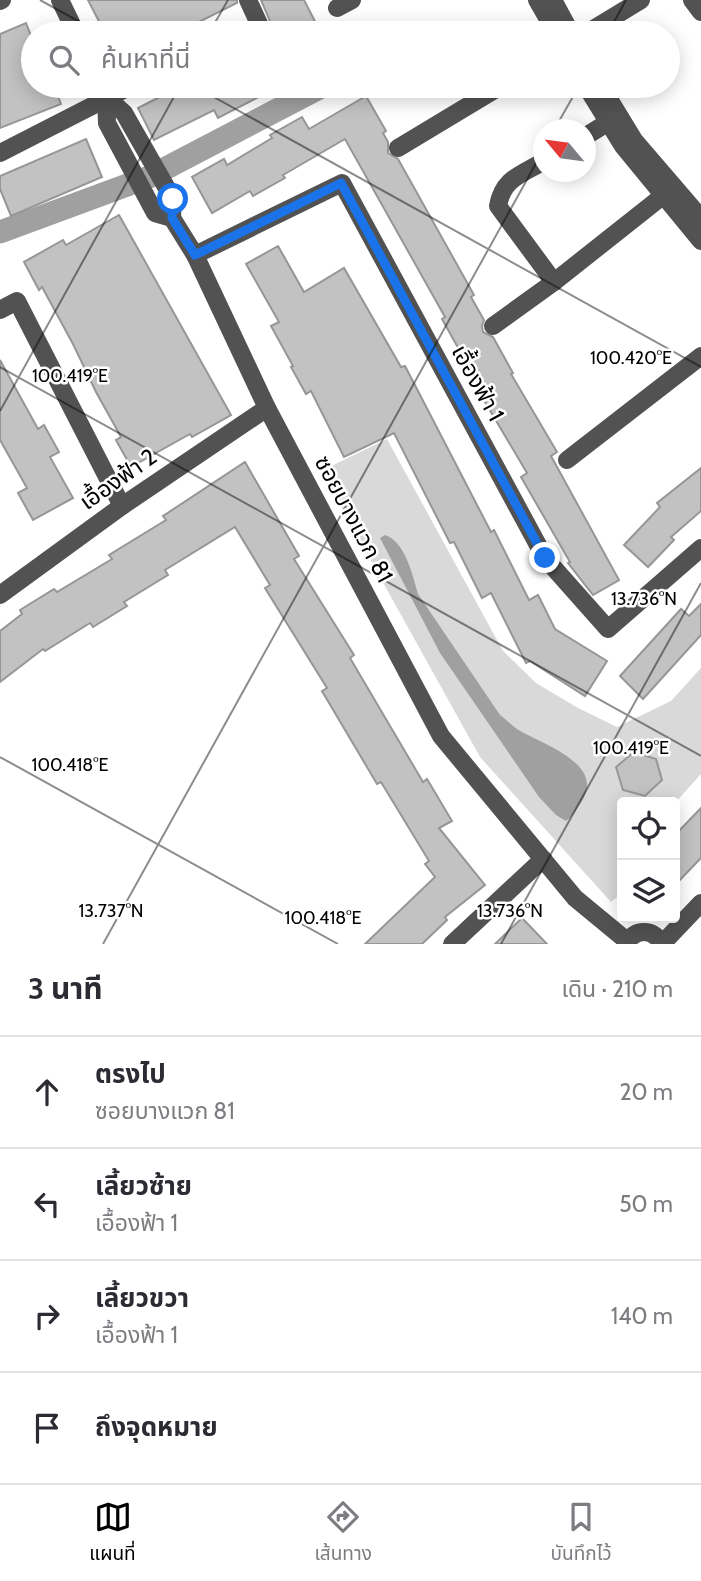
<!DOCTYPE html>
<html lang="th">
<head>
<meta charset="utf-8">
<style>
	:root { --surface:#fff; --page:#f7f7f7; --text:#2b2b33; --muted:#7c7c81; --line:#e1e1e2; --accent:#000 }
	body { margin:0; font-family:Cabin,"Noto Sans Thai",sans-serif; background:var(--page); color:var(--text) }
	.controls { position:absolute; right:21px; bottom:21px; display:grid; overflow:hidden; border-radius:7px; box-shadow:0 4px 18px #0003 }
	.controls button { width:63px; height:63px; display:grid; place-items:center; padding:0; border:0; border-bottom:2px solid var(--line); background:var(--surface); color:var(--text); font:35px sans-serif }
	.compass { position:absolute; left:533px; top:119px; width:63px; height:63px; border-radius:50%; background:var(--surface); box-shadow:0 4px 18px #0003; rotate:299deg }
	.stop { position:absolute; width:21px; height:21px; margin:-16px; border:5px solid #1a73e8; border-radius:50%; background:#fff }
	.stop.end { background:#1a73e8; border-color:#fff; box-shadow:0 2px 7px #0008 }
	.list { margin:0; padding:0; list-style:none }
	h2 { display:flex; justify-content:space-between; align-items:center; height:91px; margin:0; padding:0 28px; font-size:30px }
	h2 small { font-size:23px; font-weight:400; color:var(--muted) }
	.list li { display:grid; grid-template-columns:46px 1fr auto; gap:21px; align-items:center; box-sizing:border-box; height:112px; padding:0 28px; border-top:2px solid var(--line) }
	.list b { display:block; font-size:26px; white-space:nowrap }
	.list p { margin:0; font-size:23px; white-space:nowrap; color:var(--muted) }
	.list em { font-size:23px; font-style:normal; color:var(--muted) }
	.icon { flex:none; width:38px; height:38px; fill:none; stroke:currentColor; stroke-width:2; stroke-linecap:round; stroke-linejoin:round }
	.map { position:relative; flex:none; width:701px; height:944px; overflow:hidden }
	.search { position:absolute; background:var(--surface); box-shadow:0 4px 18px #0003; left:21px; right:21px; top:21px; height:77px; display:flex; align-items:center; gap:18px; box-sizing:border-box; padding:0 24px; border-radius:38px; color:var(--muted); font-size:26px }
	.sheet { height:539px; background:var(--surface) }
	nav { display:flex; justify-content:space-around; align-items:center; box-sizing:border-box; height:98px; border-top:2px solid var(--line); background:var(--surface); font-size:19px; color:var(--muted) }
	nav a { display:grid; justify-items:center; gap:4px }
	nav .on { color:var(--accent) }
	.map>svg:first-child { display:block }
	.green { fill:#d9d9d9 }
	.water { fill:#a0a0a0 }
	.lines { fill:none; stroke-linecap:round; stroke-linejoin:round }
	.canal { stroke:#a0a0a0; stroke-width:23 }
	.building { fill:#c2c2c2; stroke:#969696; stroke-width:2 }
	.minor { stroke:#525252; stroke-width:18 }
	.route { stroke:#1a73e8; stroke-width:9 }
	.ticks { fill:none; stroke:#000; stroke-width:2; stroke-opacity:0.45 }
	.labels { text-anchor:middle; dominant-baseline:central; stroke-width:5; stroke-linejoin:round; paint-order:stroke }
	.street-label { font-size:23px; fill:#000; stroke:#fff }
	.ticks-label { font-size:18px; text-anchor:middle; fill:#000; stroke:#fff; stroke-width:5; stroke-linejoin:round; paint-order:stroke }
</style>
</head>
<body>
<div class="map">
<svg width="701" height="944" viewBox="0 0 701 944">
	<rect width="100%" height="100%" fill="#fff"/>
	<!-- green -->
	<polygon class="green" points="387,439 503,651 536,683 578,708 617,727 671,701 701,668 701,774 675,803 622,802 622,893 611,902 480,757 321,471"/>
	<!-- water -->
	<path class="water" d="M385,535C405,541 413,576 418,594L500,715C506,719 511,725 517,729C541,744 609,764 580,804C575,811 573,816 566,821L556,815L539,797L440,653L380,538Z"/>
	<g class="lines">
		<!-- canal -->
		<polyline class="canal" points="0,232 149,177 323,86"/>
	</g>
	<!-- building -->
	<g class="building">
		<polygon points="88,0 237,0 237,3 177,33 105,33"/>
		<polygon points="261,0 304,0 321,33 275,33"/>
		<polygon points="26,23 33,41 33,86 54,86 61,104 0,128 0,34"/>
		<polygon points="181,86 280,86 218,118 214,110 154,140 138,108"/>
		<polygon points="366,96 386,131 383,133 388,142 388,153 398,159 474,295 471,297 484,320 482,326 483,332 493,337 513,373 511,374 557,452 551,456 619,580 593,595 568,563 570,562 521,477 527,473 482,397 485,396 442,319 445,317 345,139 283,175 285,178 253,196 250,191 212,213 192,177 224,159 227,165 272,138 270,135 302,117 309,129"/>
		<polygon points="86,139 102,177 11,216 0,189 0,176"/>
		<polygon points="119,215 231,415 192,437 190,434 131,467 116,440 121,437 96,392 73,344 42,287 39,290 24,262 63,240 66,245"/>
		<polygon points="278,246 304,292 344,268 401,367 405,366 491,532 494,530 529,600 538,595 555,629 607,661 585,696 530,661 526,663 491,593 482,598 454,542 450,543 394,433 344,457 311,391 306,394 291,367 293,366 271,326 279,322 246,264"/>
		<polygon points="0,360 38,429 44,425 59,452 50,457 73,498 33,520 18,493 27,488 0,440"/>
		<polygon points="245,462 299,556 294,559 354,655 350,658 423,782 427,779 452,821 439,828 485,885 445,917 447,920 422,944 365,944 435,877 425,864 429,861 381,782 377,784 322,691 327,688 265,588 270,585 235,527 165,570 168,575 124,602 127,606 93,627 90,623 45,651 43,649 0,682 0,631 22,614 20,610 54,589 57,592 112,559 109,555 166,520 163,516"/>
		<polygon points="701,468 701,511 671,537 674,540 648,567 624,545 660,507 657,503"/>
		<polygon points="701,604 701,635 643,699 620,676 681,609 689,616"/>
		<polygon points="634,752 656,759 662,780 645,796 623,790 616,767"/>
		<polygon points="701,808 701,858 675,885 675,835"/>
		<polygon points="522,918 547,944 495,944"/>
	</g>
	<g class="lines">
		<!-- minor -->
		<g class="minor">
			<polyline points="60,0 76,33"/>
			<polyline points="537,0 556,33"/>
			<polyline points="553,0 571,33"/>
			<polyline points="692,0 701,12"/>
			<polyline points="0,1 2,0"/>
			<polyline points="337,8 352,0"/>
			<polyline points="244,33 260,26 248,0"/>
			<polyline points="587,33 641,0"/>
			<polyline points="101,86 106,97 107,123 155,213 172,218 195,255 267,408 441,736 575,898 627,941"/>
			<polyline points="586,86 623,146 701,241"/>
			<polyline points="601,86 634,140 701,218"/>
			<polyline points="106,97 124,113 173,199 172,218"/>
			<polyline points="586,136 615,118"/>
			<polyline points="398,148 501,86"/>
			<polyline points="0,153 131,86"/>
			<path d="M544,161C521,175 503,178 498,206L554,282L674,187"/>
			<polyline points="195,255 342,183 545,558 608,629 701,548"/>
			<polyline points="0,310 17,301 122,506"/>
			<polyline points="493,326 554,282"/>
			<polyline points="567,460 701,356"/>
			<polyline points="0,595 122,506 267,408"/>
			<polyline points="452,944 543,859"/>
			<path d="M626,944C635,928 653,928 662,944"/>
			<polyline points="662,944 701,903"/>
		</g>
	</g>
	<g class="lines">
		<!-- route -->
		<polyline class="route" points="173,199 172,218 195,255 341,183 545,558"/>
	</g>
	<!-- ticks -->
	<path class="ticks" d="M40,0L100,33M209,33L228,0M608,33L626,0M194,86L701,367M554,130L579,86M0,367L701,756M0,411L180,86M0,757L338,944M103,944L544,149M501,944L701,583"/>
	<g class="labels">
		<!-- street labels -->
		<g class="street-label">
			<text transform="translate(478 383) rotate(61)">เอื้องฟ้า 1</text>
			<text transform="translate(118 479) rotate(-35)">เอื้องฟ้า 2</text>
			<text transform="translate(354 519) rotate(62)">ซอยบางแวก 81</text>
		</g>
	</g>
	<g class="ticks-label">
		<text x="631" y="364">100.420°E</text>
		<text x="70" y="382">100.419°E</text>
		<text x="644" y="605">13.736°N</text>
		<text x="631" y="754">100.419°E</text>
		<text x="70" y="771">100.418°E</text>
		<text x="111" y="917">13.737°N</text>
		<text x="510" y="917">13.736°N</text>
		<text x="323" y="924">100.418°E</text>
	</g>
</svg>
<div class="controls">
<button><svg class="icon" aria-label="locate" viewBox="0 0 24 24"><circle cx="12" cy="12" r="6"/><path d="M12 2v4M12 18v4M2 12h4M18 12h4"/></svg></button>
<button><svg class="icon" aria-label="layers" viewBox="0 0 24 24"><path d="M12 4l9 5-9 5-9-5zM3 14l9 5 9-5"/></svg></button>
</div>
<svg class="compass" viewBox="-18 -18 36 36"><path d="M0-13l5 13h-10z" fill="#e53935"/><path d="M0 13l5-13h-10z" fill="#7c7c81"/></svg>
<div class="stop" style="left:173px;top:199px"></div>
<div class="stop end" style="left:545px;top:558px"></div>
<div class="search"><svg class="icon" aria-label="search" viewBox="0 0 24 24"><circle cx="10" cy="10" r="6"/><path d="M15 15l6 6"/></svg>ค้นหาที่นี่</div>
</div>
<section class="sheet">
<h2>3 นาที<small>เดิน · 210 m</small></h2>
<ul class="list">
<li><svg class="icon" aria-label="ahead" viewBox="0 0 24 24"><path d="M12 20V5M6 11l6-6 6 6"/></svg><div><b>ตรงไป</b><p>ซอยบางแวก 81</p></div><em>20 m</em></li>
<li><svg class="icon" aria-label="left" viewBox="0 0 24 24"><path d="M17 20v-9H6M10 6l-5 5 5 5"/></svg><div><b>เลี้ยวซ้าย</b><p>เอื้องฟ้า 1</p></div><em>50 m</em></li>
<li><svg class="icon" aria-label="right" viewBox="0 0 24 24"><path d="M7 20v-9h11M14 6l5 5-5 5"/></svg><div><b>เลี้ยวขวา</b><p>เอื้องฟ้า 1</p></div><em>140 m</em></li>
<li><svg class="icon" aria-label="arrive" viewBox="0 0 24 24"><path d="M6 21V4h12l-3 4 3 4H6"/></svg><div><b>ถึงจุดหมาย</b></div></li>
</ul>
</section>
<nav>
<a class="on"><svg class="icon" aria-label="map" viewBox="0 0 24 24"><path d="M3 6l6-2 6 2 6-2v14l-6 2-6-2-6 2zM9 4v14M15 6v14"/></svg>แผนที่</a>
<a><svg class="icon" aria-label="directions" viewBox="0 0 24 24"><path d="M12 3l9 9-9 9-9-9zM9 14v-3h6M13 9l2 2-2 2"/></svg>เส้นทาง</a>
<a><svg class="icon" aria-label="saved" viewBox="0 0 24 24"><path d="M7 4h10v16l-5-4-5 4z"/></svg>บันทึกไว้</a>
</nav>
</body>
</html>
